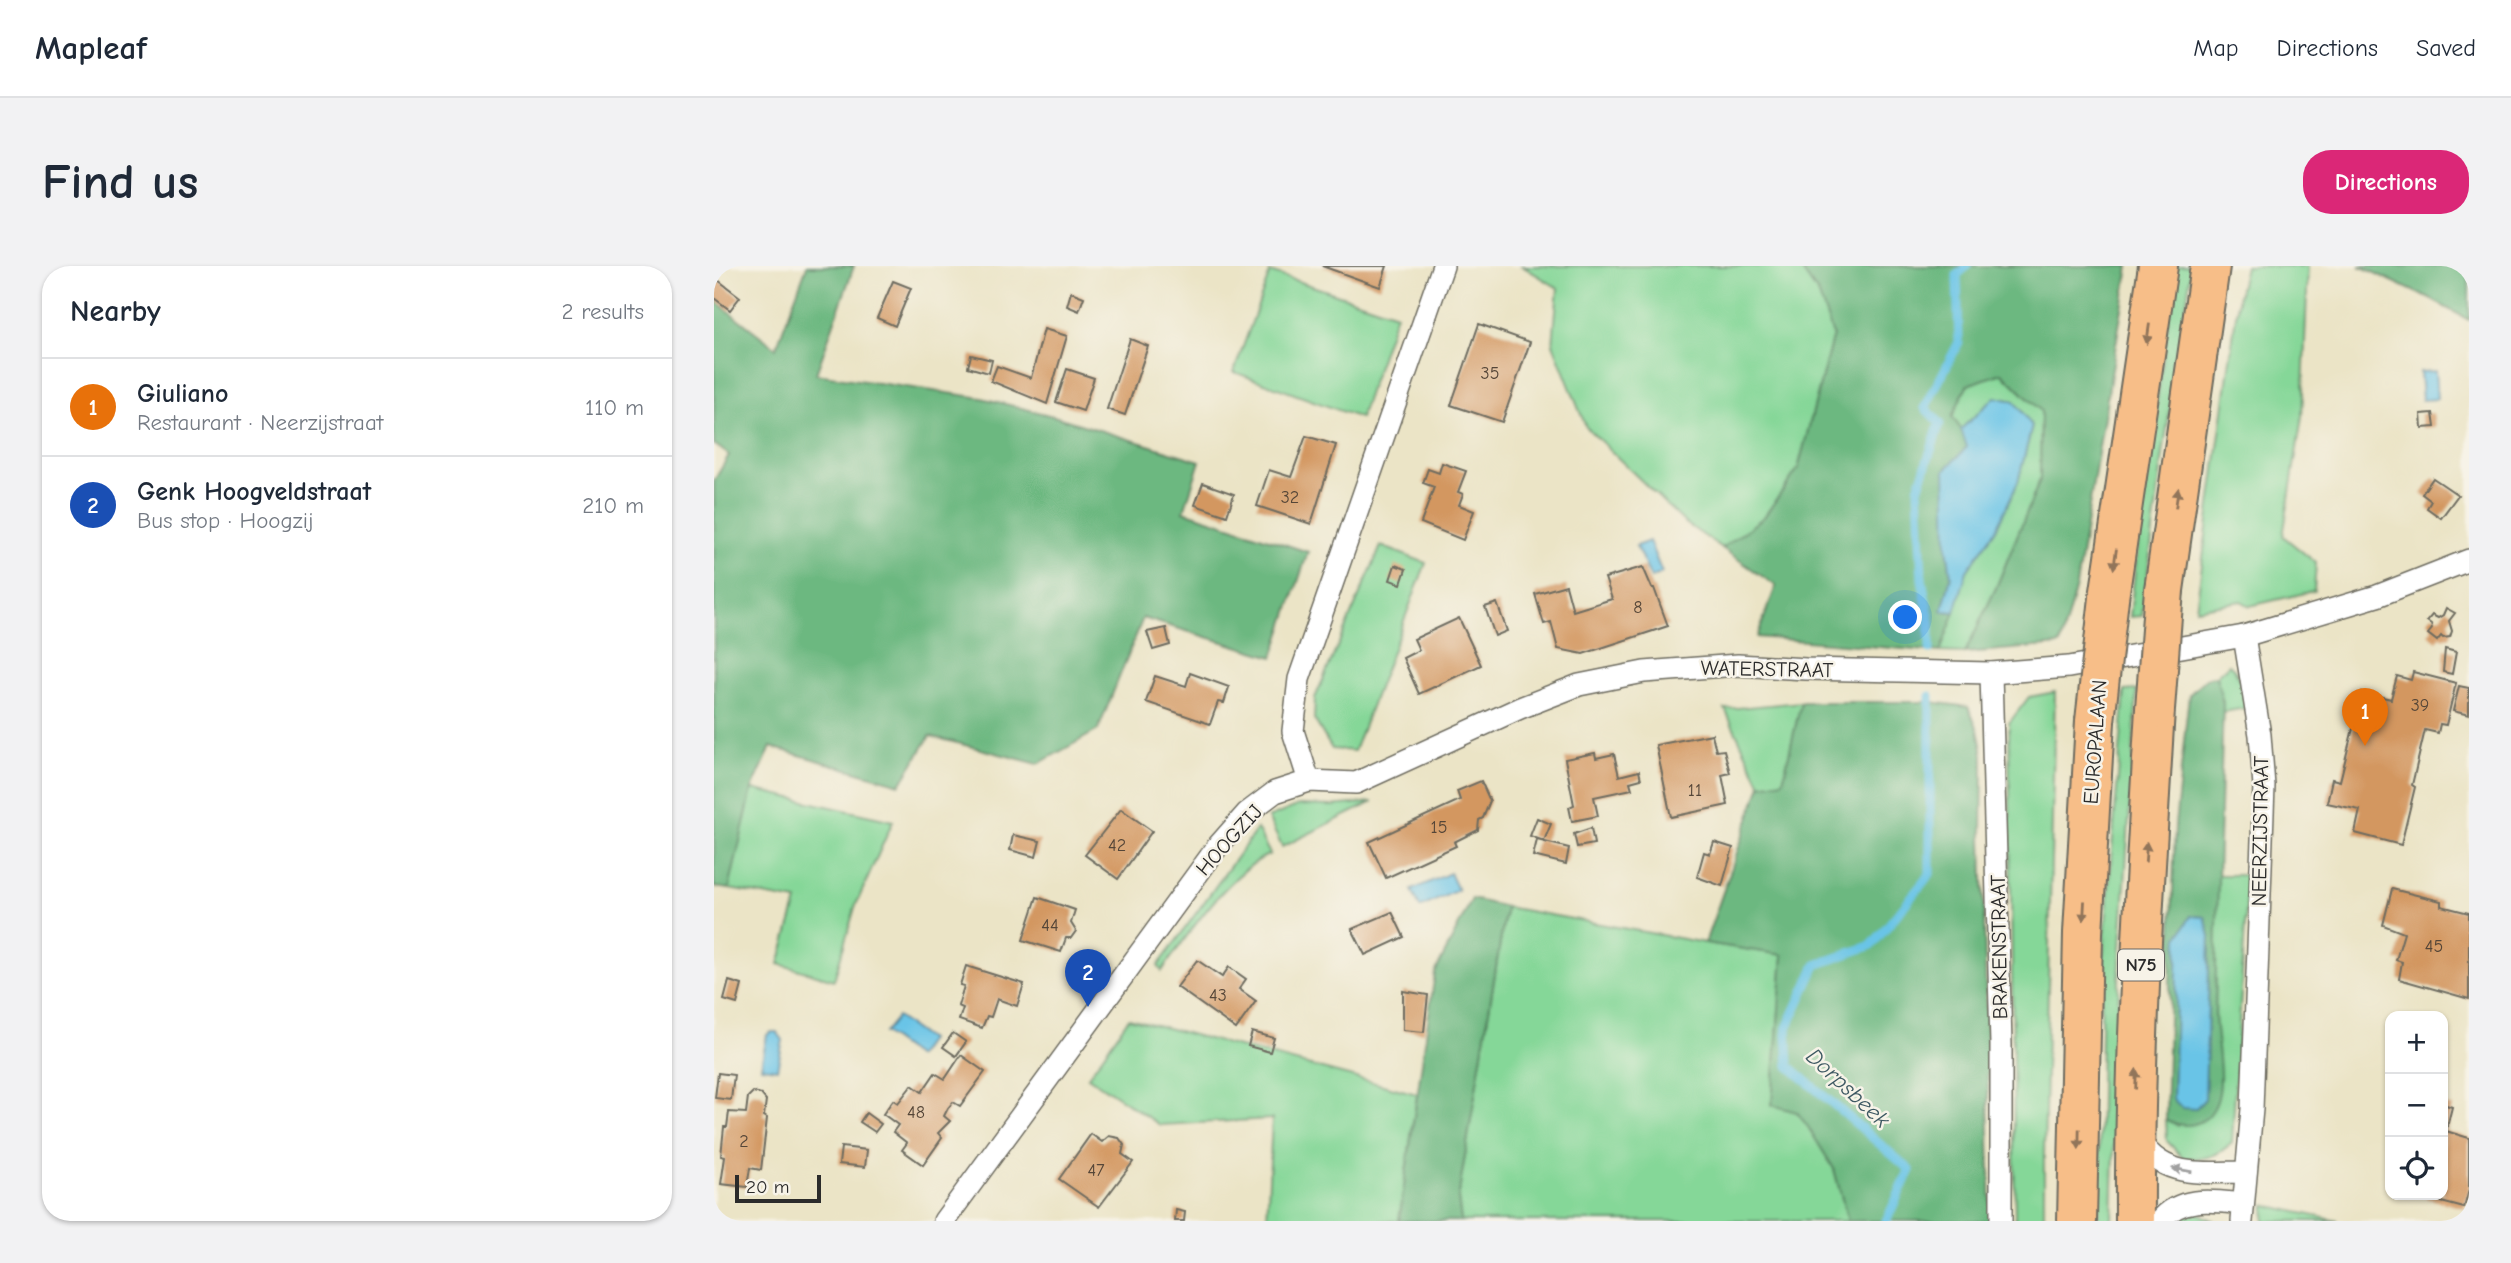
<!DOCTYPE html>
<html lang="en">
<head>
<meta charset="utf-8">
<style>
	:root { --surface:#fff; --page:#f2f2f3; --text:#1f2937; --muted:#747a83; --line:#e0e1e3; --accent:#db2777 }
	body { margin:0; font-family:"Comic Neue",sans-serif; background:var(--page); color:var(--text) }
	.controls { position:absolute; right:21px; bottom:21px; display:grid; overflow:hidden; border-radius:14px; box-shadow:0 2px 5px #0004 }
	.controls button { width:63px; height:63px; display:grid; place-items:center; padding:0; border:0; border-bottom:2px solid var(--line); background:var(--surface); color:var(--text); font:35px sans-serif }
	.scale { position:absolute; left:21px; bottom:18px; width:86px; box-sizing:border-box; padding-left:7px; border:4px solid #2b2b2b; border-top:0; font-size:19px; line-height:24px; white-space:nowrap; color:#2b2b2b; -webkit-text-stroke:5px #f7f3e8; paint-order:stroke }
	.you { position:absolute; left:1192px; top:352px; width:24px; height:24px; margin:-18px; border:5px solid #fff; border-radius:50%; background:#1a73e8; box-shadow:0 0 0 10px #1a73e833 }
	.badge { display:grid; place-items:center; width:46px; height:46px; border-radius:50%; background:var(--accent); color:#fff; font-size:23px; font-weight:700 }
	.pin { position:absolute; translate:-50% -58px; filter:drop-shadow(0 2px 4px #0008) }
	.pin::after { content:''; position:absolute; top:37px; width:24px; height:21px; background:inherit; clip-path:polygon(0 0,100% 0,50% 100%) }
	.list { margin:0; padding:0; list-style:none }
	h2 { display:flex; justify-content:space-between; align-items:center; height:91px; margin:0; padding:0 28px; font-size:30px }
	h2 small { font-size:23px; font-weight:400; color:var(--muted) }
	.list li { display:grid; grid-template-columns:46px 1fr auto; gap:21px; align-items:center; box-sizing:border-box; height:98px; padding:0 28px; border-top:2px solid var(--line) }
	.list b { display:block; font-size:26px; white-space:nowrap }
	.list p { margin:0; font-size:23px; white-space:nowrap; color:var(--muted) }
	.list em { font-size:23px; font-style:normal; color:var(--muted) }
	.icon { flex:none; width:38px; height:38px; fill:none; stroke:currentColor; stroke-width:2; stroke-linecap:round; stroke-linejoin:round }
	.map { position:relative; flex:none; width:1755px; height:955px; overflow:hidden; border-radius:28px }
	header { display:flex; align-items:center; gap:42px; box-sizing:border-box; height:98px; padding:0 35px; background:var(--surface); border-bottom:2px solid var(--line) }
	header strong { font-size:33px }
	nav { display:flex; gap:38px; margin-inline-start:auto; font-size:24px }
	.intro { display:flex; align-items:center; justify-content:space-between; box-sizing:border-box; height:168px; padding:0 42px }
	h1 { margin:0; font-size:49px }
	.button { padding:18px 32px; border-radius:28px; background:var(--accent); color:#fff; font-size:24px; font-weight:700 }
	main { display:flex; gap:42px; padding:0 42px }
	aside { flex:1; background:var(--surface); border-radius:28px; box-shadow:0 2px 5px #0004 }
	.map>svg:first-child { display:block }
	.green { fill:#85d798; stroke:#588162; stroke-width:2 }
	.forest { fill:#6cb880; stroke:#4c7256; stroke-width:2; fill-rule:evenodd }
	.water { fill:#69c4e7; stroke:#4a7889; stroke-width:2 }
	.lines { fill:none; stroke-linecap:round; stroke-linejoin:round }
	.stream { stroke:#69c4e7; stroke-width:9 }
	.building { fill:#d39761 }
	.street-casing { stroke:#6e6c61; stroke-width:24 }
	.highway-casing { stroke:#6e6c61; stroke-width:42 }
	.street { stroke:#fff; stroke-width:21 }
	.highway { stroke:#f7be88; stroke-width:38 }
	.highway-bridge-casing { stroke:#6e6c61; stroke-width:42; stroke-linecap:butt }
	.highway-bridge { stroke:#f7be88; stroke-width:38 }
	.oneway { fill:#91745a }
	.oneway2 { fill:#a0a0a0 }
	.labels { text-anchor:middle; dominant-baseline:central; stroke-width:5; stroke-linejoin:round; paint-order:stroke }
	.number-label { font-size:18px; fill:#554638 }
	.shield { fill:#f7f3e8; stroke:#686764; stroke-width:2 }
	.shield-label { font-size:19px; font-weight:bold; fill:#2b2b2b }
	.street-label { font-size:21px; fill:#2b2b2b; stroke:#f7f3e8 }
	.water-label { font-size:23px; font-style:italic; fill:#3e5963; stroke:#f7f3e8 }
</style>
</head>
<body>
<header>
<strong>Mapleaf</strong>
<nav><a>Map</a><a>Directions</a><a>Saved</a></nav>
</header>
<div class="intro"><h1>Find us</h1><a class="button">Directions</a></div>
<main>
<aside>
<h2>Nearby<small>2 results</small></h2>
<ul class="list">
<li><span class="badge" style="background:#e8710a">1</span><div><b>Giuliano</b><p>Restaurant · Neerzijstraat</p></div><em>110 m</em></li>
<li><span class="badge" style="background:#1a4fb4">2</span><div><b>Genk Hoogveldstraat</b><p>Bus stop · Hoogzij</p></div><em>210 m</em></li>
</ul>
</aside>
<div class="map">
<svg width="1755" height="955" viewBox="0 0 1755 955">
	<rect width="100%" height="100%" fill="#f7f3e8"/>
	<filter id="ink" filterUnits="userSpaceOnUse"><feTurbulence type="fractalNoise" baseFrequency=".0143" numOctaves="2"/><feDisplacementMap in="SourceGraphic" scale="14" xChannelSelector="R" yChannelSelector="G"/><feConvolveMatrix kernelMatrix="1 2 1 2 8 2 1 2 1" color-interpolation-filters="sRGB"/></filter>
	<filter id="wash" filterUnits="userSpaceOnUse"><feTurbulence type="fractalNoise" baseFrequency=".00686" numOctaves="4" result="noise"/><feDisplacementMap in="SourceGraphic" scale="28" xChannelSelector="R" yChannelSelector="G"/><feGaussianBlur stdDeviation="1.57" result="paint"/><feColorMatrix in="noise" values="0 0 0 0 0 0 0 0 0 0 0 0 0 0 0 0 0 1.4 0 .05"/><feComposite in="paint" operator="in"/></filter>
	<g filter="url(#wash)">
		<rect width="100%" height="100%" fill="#ebe4c6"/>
		<!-- green -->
		<g class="green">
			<polygon points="808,0 1085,0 1105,29 1119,69 1084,203 1050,251 1008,282 970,256 872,161 839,78 844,22"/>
			<polygon points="1462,0 1478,0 1449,188 1428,350 1416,351 1427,250"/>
			<polygon points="1531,0 1594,0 1588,151 1569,270 1602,297 1600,325 1536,340 1527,335 1482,343 1525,27"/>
			<polygon points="556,6 682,48 646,152 520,106"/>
			<polygon points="1288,107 1327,145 1326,214 1282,322 1251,387 1226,386 1253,305 1282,263 1304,216 1318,160 1300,135 1281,131 1247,163 1238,151 1253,119"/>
			<polygon points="667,280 712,297 640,485 618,483 600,453 601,432"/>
			<path d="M1515,398C1528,409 1529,426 1532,442L1509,446V437L1502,410Z"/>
			<polygon points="1423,424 1405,714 1398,955 1384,955 1388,706 1411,425"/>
			<polygon points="1341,426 1330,889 1330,955 1301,955 1295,457 1315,431"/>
			<polygon points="1087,436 1069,515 1047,519 1011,443"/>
			<polygon points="38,523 179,555 141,641 120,714 65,698 83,635 15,623"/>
			<polygon points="659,536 568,581 554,552 585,539 617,540"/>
			<path d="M543,563L556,588C514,607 475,667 448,705L444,700Z"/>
			<path d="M1503,609H1534L1518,876C1504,891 1490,894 1469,892L1453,875L1452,853L1464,860L1505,814L1501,765Z"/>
			<polygon points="792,641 991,677 1069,689 1058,839 1083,846 1094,860 1120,903 1134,955 747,955 744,932"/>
			<polygon points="415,752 703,828 685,955 553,955 558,853 446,859 374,811"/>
			<polygon points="1551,939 1624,955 1550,955"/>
			<polygon points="1480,945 1500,955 1459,955"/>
		</g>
		<!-- forest -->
		<g class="forest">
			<polygon points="93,0 140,0 102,108 268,132 343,151 486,195 470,245 594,286 559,391 429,352 384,464 324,498 216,470 186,518 57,481 38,523 15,623 0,621 0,215 15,189 0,178 0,34 62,82"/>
			<polygon points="1085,0 1415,0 1362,320 1346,379 1251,387 1282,322 1326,214 1327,145 1288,107 1253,119 1238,151 1247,163 1254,181 1233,245 1233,281 1237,310 1228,345 1241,346 1226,386 1043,371 1062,320 1008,282 1050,251 1084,203 1119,69 1105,29"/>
			<polygon points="1646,0 1755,0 1755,54 1716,33"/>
			<path d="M1502,410L1509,437C1506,540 1503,642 1501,745C1501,771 1511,812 1503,835C1495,859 1472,865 1452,853L1461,559L1475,429L1492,412ZM1477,650L1491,651L1496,670L1491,833L1481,843L1459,833L1464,671Z"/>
			<polygon points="1087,436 1217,436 1254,441 1264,463 1269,489 1268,568 1277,955 1134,955 1120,903 1094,861 1083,846 1058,839 1069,689 991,677 1047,519 1069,515"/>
			<polygon points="758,633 792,641 744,932 747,955 685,955 721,707"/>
		</g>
		<!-- water -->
		<g class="water">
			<polygon points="1721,105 1723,133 1708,134 1706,106"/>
			<polygon points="1281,131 1300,135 1318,160 1304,216 1282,263 1253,305 1241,346 1228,345 1237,310 1233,281 1231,204 1253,181 1247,163"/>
			<polygon points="935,275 948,307 937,312 922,280"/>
			<polygon points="736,607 744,624 706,642 698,624"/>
			<polygon points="1477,650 1491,651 1496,670 1491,833 1481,843 1468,842 1459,833 1464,671"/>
			<polygon points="183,751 215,774 203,791 170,767"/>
			<polygon points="58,766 63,766 69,774 63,803 47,801 53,769"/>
		</g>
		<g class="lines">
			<!-- stream -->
			<g class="stream">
				<polyline points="1216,383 1216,357 1208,313 1204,223 1226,157 1211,142 1245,76 1243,9 1253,0"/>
				<polyline points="1172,955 1196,904 1075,800 1073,762 1102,699 1158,679 1216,608 1216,430"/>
			</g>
		</g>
		<g id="blocks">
			<!-- building -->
			<g class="building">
				<polygon points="608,0 673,0 666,21"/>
				<polygon points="0,11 26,31 16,44 0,32"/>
				<polygon points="179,15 197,22 181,60 163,52"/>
				<polygon points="357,26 370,31 365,45 353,40"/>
				<polygon points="765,58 816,76 788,156 737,139"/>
				<polygon points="330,63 353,70 333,138 277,115 283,100 317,112"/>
				<polygon points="416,73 434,80 411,149 393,143"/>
				<polygon points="257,89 278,94 275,107 254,101"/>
				<polygon points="353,103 380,112 369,145 342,136"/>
				<polygon points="1719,147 1721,161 1708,162 1707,148"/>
				<polygon points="592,170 622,179 597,258 543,240 555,204 577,211"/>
				<polygon points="728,197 752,205 744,226 749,228 745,239 760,245 749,274 707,257 720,221 709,217 714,203 725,207"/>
				<polygon points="1719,212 1744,229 1727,252 1713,242 1717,235 1708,228"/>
				<polygon points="489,217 520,228 513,250 481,239"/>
				<polygon points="681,299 692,303 687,318 676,314"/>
				<polygon points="929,301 938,322 940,322 954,360 869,388 844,383 837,356 830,358 821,328 852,319 859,345 898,333 891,312"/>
				<polygon points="783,337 793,365 781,370 771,341"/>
				<polygon points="1732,342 1741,347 1735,355 1738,365 1736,371 1729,372 1727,370 1723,375 1714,368 1718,363 1717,358 1713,355 1718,349 1724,352 1729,349"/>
				<polygon points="745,352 767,399 705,428 689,392 705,384 700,373"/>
				<polygon points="452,362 456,379 439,384 433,366"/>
				<polygon points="1731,383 1742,386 1738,408 1729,406"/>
				<polygon points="1699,406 1742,417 1732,459 1726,458 1724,467 1711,464 1698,519 1701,521 1687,579 1641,567 1646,544 1613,537 1618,513 1626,515 1648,426 1677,433 1683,410 1697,414"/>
				<polygon points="476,407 515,421 510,437 504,436 496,458 432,436 441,410 472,420"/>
				<polygon points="1745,420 1755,422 1755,449 1739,445"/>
				<polygon points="998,468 1002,485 1010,484 1016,507 1008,509 1014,539 957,551 942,479"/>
				<polygon points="881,487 882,492 900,488 905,510 925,505 927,513 916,516 918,523 880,531 884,550 858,555 855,541 860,539 851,493"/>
				<polygon points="767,515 776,535 769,552 765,554 764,564 740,576 742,580 672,612 655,576 746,534 743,525"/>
				<polygon points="407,543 438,565 404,613 371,589"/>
				<polygon points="823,552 837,558 830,575 816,570"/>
				<polygon points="877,562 880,578 863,581 860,568"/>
				<polygon points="299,569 326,575 322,591 296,584"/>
				<polygon points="823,574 855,582 852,598 819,590"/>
				<polygon points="1000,576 1019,582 1008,620 983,611 990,586 996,588"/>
				<polygon points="1678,623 1727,635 1727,640 1755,647 1755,733 1685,713 1688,696 1682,694 1690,667 1669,659"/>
				<polygon points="323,631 361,644 357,657 362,665 357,672 352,672 347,686 309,674"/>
				<polygon points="678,646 690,671 651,689 638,663"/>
				<polygon points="483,694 508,711 515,701 532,713 525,723 542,735 522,763 463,721"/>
				<polygon points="252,700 310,718 303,740 283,733 277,751 273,750 268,762 245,754 249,742 244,740 250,720 246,719"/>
				<polygon points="15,715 28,719 23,738 10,734"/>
				<polygon points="689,725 714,729 710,766 689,764"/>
				<polygon points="538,766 560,772 556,786 534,780"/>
				<polygon points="239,767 252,776 242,790 229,781"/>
				<polygon points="247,789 271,806 246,840 239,836 234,842 230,850 236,855 224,867 228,872 209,899 188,884 193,877 179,866 184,859 169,848 179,834 184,837 198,819 208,826 221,807 231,813"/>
				<polygon points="4,807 20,809 17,834 1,832"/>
				<polygon points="39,826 47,828 52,834 50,850 53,852 47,904 36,902 33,921 7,918 11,891 7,890 10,861 13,861 15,846 32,847 34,831"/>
				<polygon points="1729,838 1738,841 1732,865 1755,872 1755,924 1750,942 1712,932 1713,929 1729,929"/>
				<polygon points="152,847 167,858 161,866 146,856"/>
				<polygon points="377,868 388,876 395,870 405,872 410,879 408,888 419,896 385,941 345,913"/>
				<polygon points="127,881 153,884 151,901 125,898"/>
				<polygon points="462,944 471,946 470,955 461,955"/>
			</g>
		</g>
	</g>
	<g filter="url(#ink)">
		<use href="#blocks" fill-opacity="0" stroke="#6e6c61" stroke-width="2"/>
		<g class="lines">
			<!-- street casing -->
			<g class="street-casing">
				<g id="street">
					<polyline points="1277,407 1287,779 1287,955"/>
					<polyline points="595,515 579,465 585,413 729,0"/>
					<path d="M1423,870C1447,914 1488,906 1532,906"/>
					<polyline points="230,955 504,580 533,547 561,526 595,515 642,517 806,442 865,419 930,406 1024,399 1092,403 1277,407 1355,401 1530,370 1663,330 1755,294"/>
					<path d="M1446,955C1466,929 1500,935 1529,938"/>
					<polyline points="1528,955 1538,843 1550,520 1546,469 1530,370"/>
				</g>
			</g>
			<!-- highway casing -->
			<g class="highway-casing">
				<g id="highway">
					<polyline points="1450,324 1496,0"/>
					<polyline points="1395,332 1444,0"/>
					<polyline points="1363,955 1369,667 1381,455"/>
					<path d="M1421,955C1420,784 1431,614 1441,443"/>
				</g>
			</g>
			<!-- street -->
			<use href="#street" class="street"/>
			<!-- highway -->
			<use href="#highway" class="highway"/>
			<!-- highway-bridge casing -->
			<g class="highway-bridge-casing">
				<g id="highway-bridge">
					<polyline points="1441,443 1450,324"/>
					<polyline points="1381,455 1395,332"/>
				</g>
			</g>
			<!-- highway-bridge -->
			<use href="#highway-bridge" class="highway-bridge"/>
		</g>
		<!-- one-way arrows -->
		<defs><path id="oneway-solid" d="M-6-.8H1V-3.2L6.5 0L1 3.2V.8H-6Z" transform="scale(1.75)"/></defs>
		<g class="oneway">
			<use href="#oneway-solid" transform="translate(1434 68) rotate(98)"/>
			<use href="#oneway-solid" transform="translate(1463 232) rotate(-82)"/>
			<use href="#oneway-solid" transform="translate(1401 293) rotate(98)"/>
			<use href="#oneway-solid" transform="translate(1432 586) rotate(-86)"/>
			<use href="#oneway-solid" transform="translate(1370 645) rotate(93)"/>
			<use href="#oneway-solid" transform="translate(1422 813) rotate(-88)"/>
			<use href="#oneway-solid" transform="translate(1365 873) rotate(91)"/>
		</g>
		<use class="oneway2" href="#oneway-solid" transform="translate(1468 904) rotate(-170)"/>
	</g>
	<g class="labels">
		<!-- number labels -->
		<g class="number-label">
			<text x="776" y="107">35</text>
			<text x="576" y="231">32</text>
			<text x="924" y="341">8</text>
			<text x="1706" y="439">39</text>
			<text x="981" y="524">11</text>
			<text x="725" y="561">15</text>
			<text x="403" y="579">42</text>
			<text x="336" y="659">44</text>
			<text x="1720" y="680">45</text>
			<text x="504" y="729">43</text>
			<text x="202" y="846">48</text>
			<text x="30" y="875">2</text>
			<text x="382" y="904">47</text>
		</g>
		<!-- shield labels -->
		<rect class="shield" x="1404" y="683.5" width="46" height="31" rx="5"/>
		<g class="shield-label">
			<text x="1427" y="699">N75</text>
		</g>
		<!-- street labels -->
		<g class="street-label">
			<text transform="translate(1053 403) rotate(1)">WATERSTRAAT</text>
			<text transform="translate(1381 476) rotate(-86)">EUROPALAAN</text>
			<text transform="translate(1546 565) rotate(-89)">NEERZIJSTRAAT</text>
			<text transform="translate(515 574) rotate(-48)">HOOGZIJ</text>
			<text transform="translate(1285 681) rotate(-91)">BRAKENSTRAAT</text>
		</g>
		<!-- water labels -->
		<g class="water-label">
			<text transform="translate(1134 822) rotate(43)">Dorpsbeek</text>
		</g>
	</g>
</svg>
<div class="controls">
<button>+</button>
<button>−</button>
<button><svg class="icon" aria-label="locate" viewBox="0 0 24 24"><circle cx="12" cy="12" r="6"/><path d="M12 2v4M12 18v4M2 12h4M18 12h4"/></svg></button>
</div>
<div class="scale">20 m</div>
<div class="you"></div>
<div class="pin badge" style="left:1651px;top:480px;background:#e8710a">1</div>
<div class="pin badge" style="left:374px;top:741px;background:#1a4fb4">2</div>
</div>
</main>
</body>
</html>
